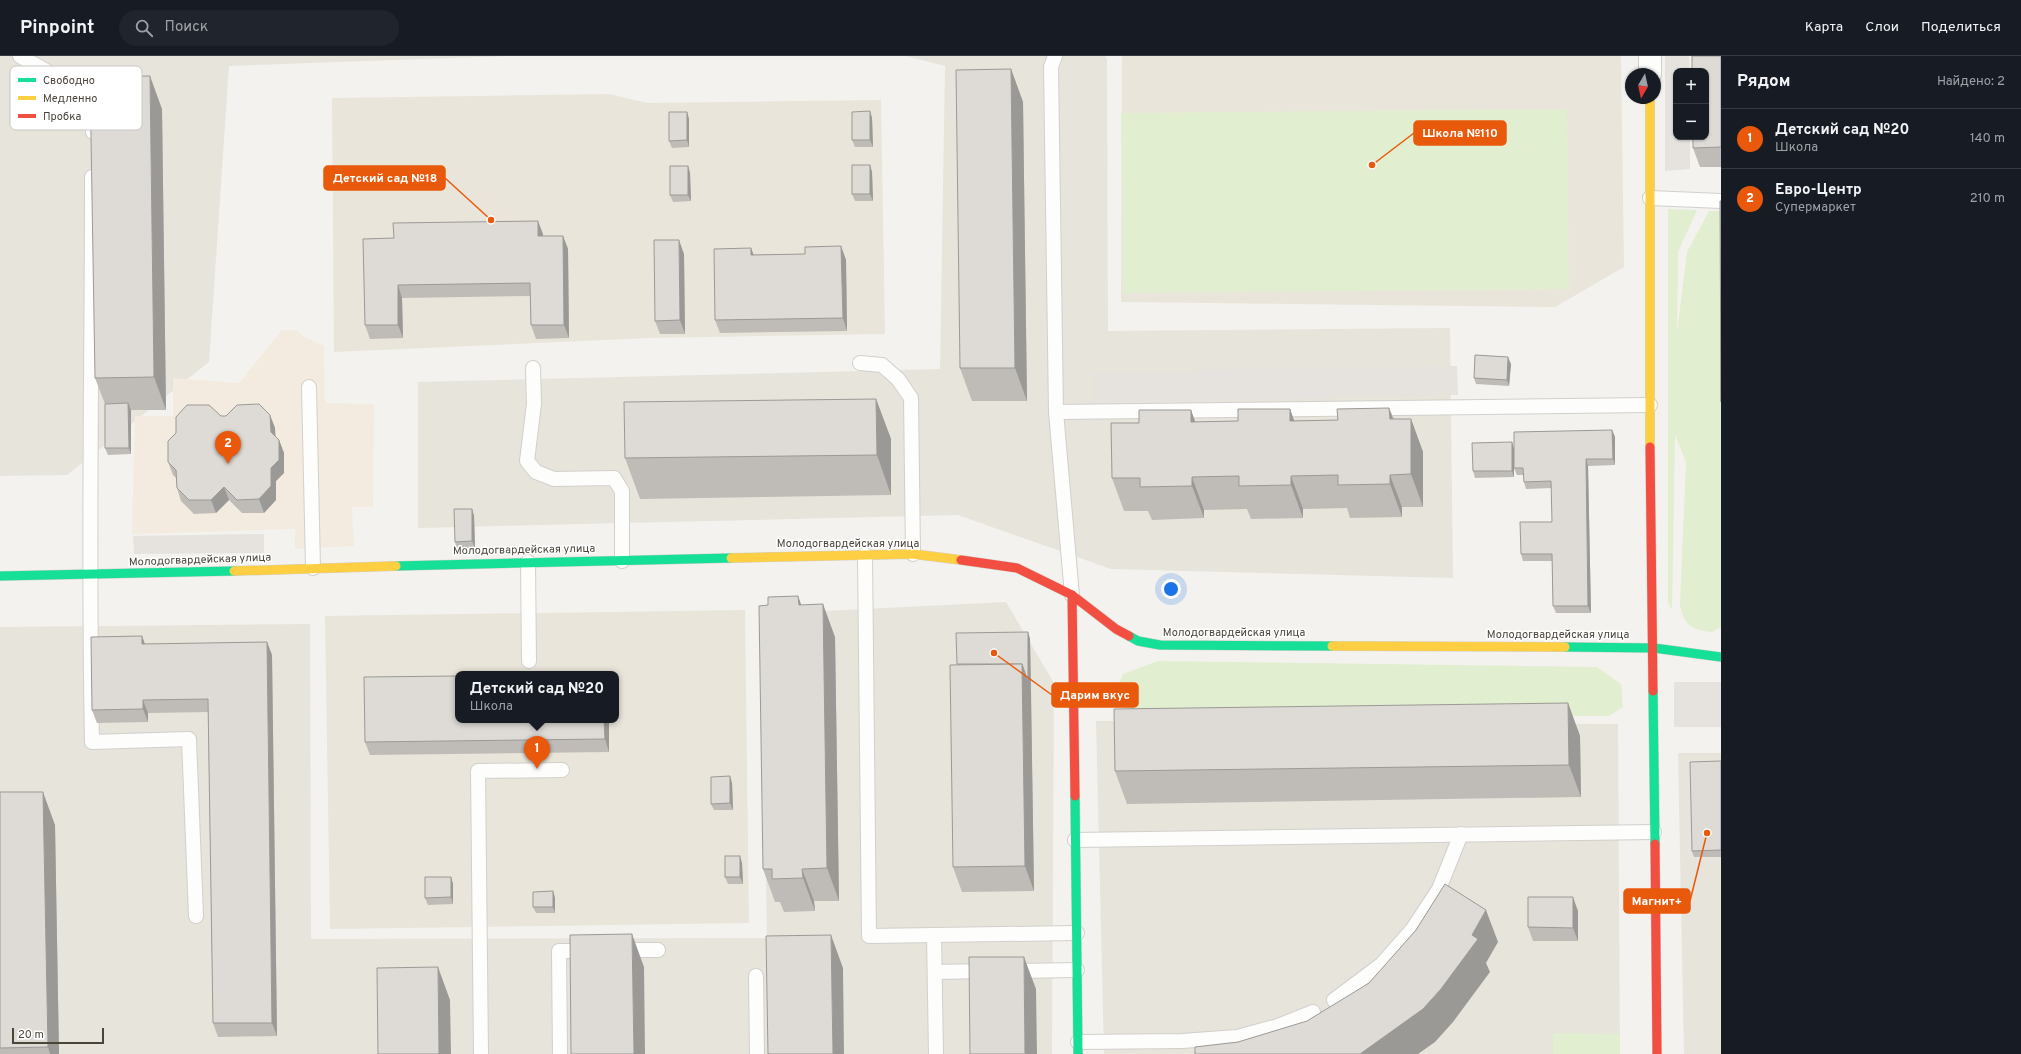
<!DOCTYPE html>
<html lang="ru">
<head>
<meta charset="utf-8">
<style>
	:root { --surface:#171b24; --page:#20242c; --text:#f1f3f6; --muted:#9ea1a6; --line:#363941; --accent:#ea580c }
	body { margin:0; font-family:Overpass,sans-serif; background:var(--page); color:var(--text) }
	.controls { position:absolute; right:12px; top:12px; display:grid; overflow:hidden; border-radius:8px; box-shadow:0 1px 3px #0004 }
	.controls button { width:36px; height:36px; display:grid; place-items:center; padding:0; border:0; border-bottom:1px solid var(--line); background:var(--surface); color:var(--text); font:20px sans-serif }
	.compass { position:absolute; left:1625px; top:12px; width:36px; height:36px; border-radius:50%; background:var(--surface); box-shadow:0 1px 3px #0004; rotate:189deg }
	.scale { position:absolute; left:12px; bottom:10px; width:92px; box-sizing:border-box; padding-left:4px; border:2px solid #4b4439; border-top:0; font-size:11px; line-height:14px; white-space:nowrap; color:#4b4439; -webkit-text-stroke:3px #fff; paint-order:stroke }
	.you { position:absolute; left:1171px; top:533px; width:14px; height:14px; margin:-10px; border:3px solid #fff; border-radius:50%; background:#1a73e8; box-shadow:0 0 0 6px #1a73e833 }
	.badge { display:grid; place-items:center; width:26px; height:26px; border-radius:50%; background:var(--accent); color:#fff; font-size:13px; font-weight:700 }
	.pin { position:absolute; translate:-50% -33px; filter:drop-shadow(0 1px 2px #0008) }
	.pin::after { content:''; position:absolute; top:21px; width:14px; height:12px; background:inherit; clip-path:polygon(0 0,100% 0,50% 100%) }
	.popup { position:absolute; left:455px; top:615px; width:164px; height:52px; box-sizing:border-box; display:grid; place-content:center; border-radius:8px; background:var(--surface); filter:drop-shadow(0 1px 3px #0005); font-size:13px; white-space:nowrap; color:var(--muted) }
	.popup b { font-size:15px; color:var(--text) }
	.popup::after { content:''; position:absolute; left:50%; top:100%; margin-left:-8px; border:8px solid transparent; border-top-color:var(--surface) }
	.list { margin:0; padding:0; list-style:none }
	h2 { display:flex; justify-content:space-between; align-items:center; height:52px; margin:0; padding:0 16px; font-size:17px }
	h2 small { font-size:13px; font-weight:400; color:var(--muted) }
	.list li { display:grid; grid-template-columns:26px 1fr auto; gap:12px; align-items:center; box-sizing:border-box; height:60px; padding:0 16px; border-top:1px solid var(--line) }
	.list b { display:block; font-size:15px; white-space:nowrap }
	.list p { margin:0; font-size:13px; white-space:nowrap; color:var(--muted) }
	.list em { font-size:13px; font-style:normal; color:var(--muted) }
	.icon { flex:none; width:22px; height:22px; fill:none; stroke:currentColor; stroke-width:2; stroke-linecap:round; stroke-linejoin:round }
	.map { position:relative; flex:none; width:1721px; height:998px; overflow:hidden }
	header { display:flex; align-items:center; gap:24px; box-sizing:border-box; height:56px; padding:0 20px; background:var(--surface); border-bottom:1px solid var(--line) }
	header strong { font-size:19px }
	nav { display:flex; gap:22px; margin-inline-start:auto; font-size:14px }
	.search { width:280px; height:36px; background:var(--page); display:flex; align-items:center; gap:10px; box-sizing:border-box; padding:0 14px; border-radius:22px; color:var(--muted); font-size:15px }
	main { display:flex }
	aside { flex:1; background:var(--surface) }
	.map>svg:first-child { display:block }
	.residential { fill:#e7e4dc }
	.commercial { fill:#f3ebdf }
	.education { fill:#eae5da; fill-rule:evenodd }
	.green { fill:#e1eecf }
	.parking { fill:#e6e3df }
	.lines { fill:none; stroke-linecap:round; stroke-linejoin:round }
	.lane-casing { stroke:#d2d0cb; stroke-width:16 }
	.street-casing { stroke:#d2d0cb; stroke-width:24 }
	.fast-casing { stroke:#d3cfc5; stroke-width:10 }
	.slow-casing { stroke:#d3cfc5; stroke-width:10 }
	.jam-casing { stroke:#d3cfc5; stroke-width:10 }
	.lane { stroke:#fdfdfc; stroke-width:14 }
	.street { stroke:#fdfdfc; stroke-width:22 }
	.fast { stroke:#16e098; stroke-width:9 }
	.slow { stroke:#ffcf43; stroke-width:9 }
	.jam { stroke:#f24e42; stroke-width:9 }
	.wall { fill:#bfbcb8 }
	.shaded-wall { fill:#9b9996 }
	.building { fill:#dedbd6; stroke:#9b9996 }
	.labels { text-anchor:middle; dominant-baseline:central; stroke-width:3; stroke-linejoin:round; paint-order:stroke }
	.street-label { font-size:11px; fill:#4b4439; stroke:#fff }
	.key { fill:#fff; stroke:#c9c7c4; stroke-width:1 }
	.key-label { font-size:11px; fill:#4b4439 }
	.leader { fill:none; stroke:#e8590c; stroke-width:1.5 }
	.callout-dot { fill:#e8590c; stroke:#fff; stroke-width:1.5 }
	.callout { fill:#e8590c; stroke:#e8590c; stroke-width:1.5 }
	.callout-label { font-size:12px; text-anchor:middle; font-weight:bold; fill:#fff }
</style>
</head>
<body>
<header>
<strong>Pinpoint</strong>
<div class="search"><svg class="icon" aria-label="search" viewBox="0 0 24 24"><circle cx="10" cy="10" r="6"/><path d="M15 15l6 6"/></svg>Поиск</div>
<nav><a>Карта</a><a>Слои</a><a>Поделиться</a></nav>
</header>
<main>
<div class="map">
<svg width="1721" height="998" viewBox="0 0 1721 998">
	<rect width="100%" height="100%" fill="#f4f2ee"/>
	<!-- residential -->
	<g class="residential">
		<polygon points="0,0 508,0 229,10 209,306 67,419 0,420"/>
		<polygon points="906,0 1105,0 1107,3 1108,275 1450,272 1453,522 1111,513 958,459 418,472 418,326 940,313 945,10"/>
		<polygon points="1006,546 1054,627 1052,998 0,998 0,571 310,568 311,883 767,882 761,558"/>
		<polygon points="1096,665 1618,668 1620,998 1104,998"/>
		<polygon points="1678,697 1721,697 1721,998 1684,998"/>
	</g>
	<!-- commercial -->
	<polygon class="commercial" points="282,274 296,274 303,280 324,290 325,347 374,348 373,451 352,451 354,490 295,493 295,473 132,478 135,360 173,360 173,322 239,327"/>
	<!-- education -->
	<g class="education">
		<polygon points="1122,0 1621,0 1624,211 1555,251 1121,246"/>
		<polygon points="609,38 647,47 881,44 885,278 650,282 334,296 332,42"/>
		<path d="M745,554L749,867L330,873L325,560ZM458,618H616V664H458Z"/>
	</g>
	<!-- green -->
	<g class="green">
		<polygon points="1567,53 1569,233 1123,237 1121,57"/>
		<path d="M1668,153L1697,154L1678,196L1677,277L1687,196L1709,155H1721V571L1712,576C1692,574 1685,570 1680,550L1686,406L1675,379L1672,554L1668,546Z"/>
		<polygon points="1158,605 1597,611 1621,628 1623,651 1609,660 1158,657 1126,652 1117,631 1123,618"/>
		<polygon points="1553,977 1620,978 1620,998 1553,998"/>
	</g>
	<!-- parking -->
	<g class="parking">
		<polygon points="1665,0 1689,0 1690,15 1676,15 1676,81 1690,81 1690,113 1665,115"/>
		<polygon points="1457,310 1458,339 1093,347 1093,316"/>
		<polygon points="264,478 264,497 134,498 133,480"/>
		<rect x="1674" y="626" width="47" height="45"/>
	</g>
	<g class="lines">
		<!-- lane casing -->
		<g class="lane-casing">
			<g id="lane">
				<path d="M20,0C38,11 77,30 87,46C93,54 93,67 93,76"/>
				<polyline points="1055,0 1051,11 1056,356 1072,539"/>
				<path d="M92,121C92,309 88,498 92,686L189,683L196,860"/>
				<polyline points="1650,142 1721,145"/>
				<polyline points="860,307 882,309 898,323 911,342 913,498"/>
				<polyline points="533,312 534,348 527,405 536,416 554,423 614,422 622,435 622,505"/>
				<polyline points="309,331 313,512"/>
				<polyline points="1056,356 1650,349"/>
				<polyline points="865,499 869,880 1077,877"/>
				<polyline points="528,506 529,605"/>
				<polyline points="1075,784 1654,776"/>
				<polyline points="934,879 936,998"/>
				<polyline points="620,894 658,894"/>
				<polyline points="1011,915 1077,914"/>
				<polyline points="935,916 988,915"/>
				<polyline points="756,920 757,998"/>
				<polyline points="1334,944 1382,908 1412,874 1439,833 1461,778"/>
				<polyline points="1078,986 1182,985 1237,981 1278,970 1313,956"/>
				<polyline points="481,998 478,715 562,714"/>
				<polyline points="560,998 559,895 587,895"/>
			</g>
		</g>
		<!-- street casing -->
		<g class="street-casing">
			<polyline id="street" points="1650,18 1650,0"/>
		</g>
		<!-- fast casing -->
		<g class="fast-casing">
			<g id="fast">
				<polyline points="396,510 731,502"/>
				<polyline points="0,520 234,515"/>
				<polyline points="1129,580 1138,585 1160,589 1332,590"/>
				<polyline points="1565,591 1654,592 1721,601"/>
				<polyline points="1653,635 1655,788"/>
				<polyline points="1075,740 1078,998"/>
			</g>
		</g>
		<!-- slow casing -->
		<g class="slow-casing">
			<g id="slow">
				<polyline points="1650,42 1650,391"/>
				<polyline points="731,502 913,498 961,504"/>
				<polyline points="234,515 396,510"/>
				<polyline points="1332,590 1565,591"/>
			</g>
		</g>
		<!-- jam casing -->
		<g class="jam-casing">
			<g id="jam">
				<polyline points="1650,391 1653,635"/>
				<polyline points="961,504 1017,512 1072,539 1116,573 1129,580"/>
				<polyline points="1072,539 1075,740"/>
				<polyline points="1655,788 1657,998"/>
			</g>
		</g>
		<!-- lane -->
		<use href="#lane" class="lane"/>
		<!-- street -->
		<use href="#street" class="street"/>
		<!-- fast -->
		<use href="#fast" class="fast"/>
		<!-- slow -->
		<use href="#slow" class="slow"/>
		<!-- jam -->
		<use href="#jam" class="jam"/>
	</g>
	<!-- wall -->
	<g class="wall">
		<polygon points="1721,0 1721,111 1700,111 1693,92"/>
		<polygon points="1011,13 1023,46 1027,345 972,345 960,312"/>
		<polygon points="162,53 166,354 131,354 131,398 108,399 105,392 105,348 95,322"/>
		<polygon points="870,55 872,62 873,91 855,91 852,84"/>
		<polygon points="687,56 689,63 689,91 672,92 669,85"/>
		<polygon points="870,109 872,116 873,145 855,145 852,138"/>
		<polygon points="688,110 690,117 691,145 673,146 670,139"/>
		<polygon points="543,178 543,180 563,180 568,193 569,282 536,283 531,269 530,240 402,242 403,282 370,283 365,269 394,182"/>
		<polygon points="841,190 846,204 847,275 720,277 715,264 751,192 753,199 805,198"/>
		<polygon points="684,198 685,278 660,278 655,265"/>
		<polygon points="1511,308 1509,330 1476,328 1474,322"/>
		<polygon points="876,343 891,383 891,439 640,443 625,402"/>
		<polygon points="1389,352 1394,363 1411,363 1423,396 1423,451 1402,451 1402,461 1350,462 1347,452 1303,453 1303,462 1251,463 1247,453 1204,454 1204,462 1152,464 1148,455 1124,455 1112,422 1139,367 1191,354 1195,366 1238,365 1290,353 1294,365 1338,364"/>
		<polygon points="270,359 275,372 275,380 279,384 284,397 284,417 276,425 276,444 264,457 242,457 229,444 216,457 194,458 181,445 177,432 176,422 173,419 168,406 221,360"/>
		<polygon points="1612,374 1615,381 1615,409 1588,410 1591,557 1556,557 1553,550 1552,505 1523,505 1521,498 1552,466 1552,432 1526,433 1524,426 1523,419 1517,419 1514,412"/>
		<polygon points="1512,386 1514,393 1514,421 1475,422 1473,415"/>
		<polygon points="472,453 474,460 475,492 457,492 455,486"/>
		<polygon points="798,540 801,549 835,581 839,845 814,845 815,855 784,856 780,846 775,846 763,813 768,549"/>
		<polygon points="1028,576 1030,583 1034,835 962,836 953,811 957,608"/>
		<polygon points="142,580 145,588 267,586 272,599 277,980 218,981 213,967 208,656 148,657 148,666 97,667 92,654"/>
		<polygon points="1568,647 1580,680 1581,741 1127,748 1115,715"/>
		<polygon points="609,664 609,696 370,699 365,686"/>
		<polygon points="1721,705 1721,801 1694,801 1692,795"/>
		<polygon points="732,727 733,754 714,754 711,748"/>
		<polygon points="0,736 55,769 59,998 0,998"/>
		<polygon points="742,807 743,828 728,828 725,821"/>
		<polygon points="451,821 453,828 453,848 428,849 425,842"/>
		<polygon points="553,835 555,842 555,857 536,857 533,851"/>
		<polygon points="1578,855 1578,885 1533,885 1528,871"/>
	</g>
	<!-- shaded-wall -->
	<g class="shaded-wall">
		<polygon points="1011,13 1023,46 1027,345 1015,312"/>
		<polygon points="150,20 162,53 166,354 154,321"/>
		<polygon points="870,55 872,62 873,91 870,84"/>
		<polygon points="687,56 689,63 689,91 687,84"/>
		<polygon points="870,109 872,116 873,145 870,138"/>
		<polygon points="688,110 690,117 691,145 688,139"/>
		<polygon points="538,165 543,178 543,193 538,180"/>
		<polygon points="563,180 568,193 569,282 564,269"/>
		<polygon points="679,184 684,198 685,278 680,264"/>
		<polygon points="841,190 846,204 847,275 843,262"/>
		<polygon points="751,192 756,205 751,199"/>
		<polygon points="398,229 402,242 403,282 398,269"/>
		<polygon points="1508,301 1511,308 1509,330 1507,324"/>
		<polygon points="876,343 891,383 891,439 877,399"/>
		<polygon points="128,347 131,354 131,398 129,392"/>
		<polygon points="1389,352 1401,385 1390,363"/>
		<polygon points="1290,353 1302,386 1290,365"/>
		<polygon points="1191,354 1203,387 1191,366"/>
		<polygon points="270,359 275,372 276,389 271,376"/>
		<polygon points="1411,363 1423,396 1423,451 1411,418"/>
		<polygon points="1612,374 1615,381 1615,409 1613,403"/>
		<polygon points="279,384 284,397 284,417 276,425 276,444 264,457 259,443 271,412"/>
		<polygon points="1512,386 1514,393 1514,421 1512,415"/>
		<polygon points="1586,403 1588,410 1591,557 1588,550"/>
		<polygon points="1390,419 1402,451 1402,461 1390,428"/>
		<polygon points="1291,420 1303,453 1303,462 1291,429"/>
		<polygon points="1192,421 1204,454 1204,462 1192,430"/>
		<polygon points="224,431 229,444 216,457 211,444"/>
		<polygon points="472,453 474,460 475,492 472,485"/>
		<polygon points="798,540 810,573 799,549"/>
		<polygon points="823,548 835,581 839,845 827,812"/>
		<polygon points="1028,576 1030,583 1031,633 1028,626"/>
		<polygon points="142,580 147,594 142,588"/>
		<polygon points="267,586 272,599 277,980 272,967"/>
		<polygon points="1022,608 1031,633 1034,835 1025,810"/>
		<polygon points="143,644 148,657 148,666 143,653"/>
		<polygon points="1568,647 1580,680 1581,741 1569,709"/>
		<polygon points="604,664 609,664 609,696 605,683"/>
		<polygon points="730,720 732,727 733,754 730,747"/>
		<polygon points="43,736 55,769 59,998 50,998 48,991"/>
		<polygon points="740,800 742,807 743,828 740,821"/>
		<polygon points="802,813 814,845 815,855 803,822"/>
		<polygon points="451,821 453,828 453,848 451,841"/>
		<polygon points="553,835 555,842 555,857 553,851"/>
		<polygon points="1573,841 1578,855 1578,885 1573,872"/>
		<polygon points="1486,854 1498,886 1486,907 1490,916 1453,966 1435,986 1418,998 1360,998 1472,879"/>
		<polygon points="632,878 644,911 645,998 634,998"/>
		<polygon points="831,879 843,912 844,998 833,998"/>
		<polygon points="1024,901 1036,933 1037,998 1025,998"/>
		<polygon points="438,911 450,944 451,998 439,998"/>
	</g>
	<!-- building -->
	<g class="building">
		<polygon points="1692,0 1721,0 1721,91 1693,92 1693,81 1706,81 1706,15 1692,15"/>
		<polygon points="1011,13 1015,312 960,312 956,14"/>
		<polygon points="150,20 154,321 95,322 90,21"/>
		<polygon points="870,55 870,84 852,84 852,56"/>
		<polygon points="669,56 687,56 687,84 669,85"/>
		<rect x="852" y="109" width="18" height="29"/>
		<rect x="670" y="110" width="18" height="29"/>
		<polygon points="1720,145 1721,145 1721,346"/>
		<polygon points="538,165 538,180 563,180 564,269 531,269 530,227 398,229 398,269 365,269 363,183 394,182 393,167"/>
		<polygon points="654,184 679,184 680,264 655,265"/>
		<polygon points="841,190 843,262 715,264 714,193 751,192 751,199 805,198 805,191"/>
		<polygon points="1475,299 1508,301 1507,324 1474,322"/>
		<polygon points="876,343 877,399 625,402 624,346"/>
		<polygon points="128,347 129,392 105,392 105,348"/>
		<polygon points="259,348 270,359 271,376 279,384 279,404 271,412 271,430 259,443 237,444 224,431 211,444 189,444 177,432 176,414 168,406 168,385 176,377 176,361 187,349 209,349 221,360 226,360 237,349"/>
		<polygon points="1389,352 1390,363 1411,363 1411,418 1390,419 1390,428 1338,429 1338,419 1291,420 1291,429 1239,430 1239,420 1192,421 1192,430 1140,431 1140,422 1112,422 1111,367 1139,367 1139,354 1191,354 1191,366 1238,365 1238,353 1290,353 1290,365 1338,364 1337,353"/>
		<polygon points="1612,374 1613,403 1586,403 1588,550 1553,550 1552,498 1521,498 1520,466 1552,466 1551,425 1524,426 1523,412 1514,412 1514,376"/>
		<polygon points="1512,386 1512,415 1473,415 1472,387"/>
		<polygon points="454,453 472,453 472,485 455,486"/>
		<polygon points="798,540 799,549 823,548 827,812 802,813 803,822 772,823 772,813 763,813 759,550 768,549 768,541"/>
		<polygon points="1028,576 1028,626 1022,608 957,608 956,577"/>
		<polygon points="142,580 142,588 267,586 272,967 213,967 208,643 143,644 143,653 92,654 91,581"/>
		<polygon points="1022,608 1025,810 953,811 950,609"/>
		<polygon points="458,620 458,664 604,664 605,683 365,686 364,621"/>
		<polygon points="1568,647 1569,709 1115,715 1114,653"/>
		<polygon points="1721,705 1721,794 1692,795 1690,706"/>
		<polygon points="730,720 730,747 711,748 711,721"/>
		<polygon points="0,736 43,736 48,991 0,992"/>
		<rect x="725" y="800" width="15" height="21"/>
		<polygon points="425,821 451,821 451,841 425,842"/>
		<polygon points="1445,828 1486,854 1472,879 1478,883 1441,933 1423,953 1360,998 1195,998 1195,991 1238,986 1307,965 1369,927 1416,874"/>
		<polygon points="553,835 553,851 533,851 533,836"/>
		<polygon points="1528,841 1573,841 1573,872 1528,871"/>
		<polygon points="632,878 634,998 571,998 570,879"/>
		<polygon points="831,879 833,998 768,998 766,880"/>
		<polygon points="969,901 1024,901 1025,998 970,998"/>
		<polygon points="438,911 439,998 378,998 377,912"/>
	</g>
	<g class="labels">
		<!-- street labels -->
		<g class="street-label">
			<text x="848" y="488">Молодогвардейская улица</text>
			<text transform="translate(524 494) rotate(-1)">Молодогвардейская улица</text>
			<text transform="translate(200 504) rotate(-2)">Молодогвардейская улица</text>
			<text x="1234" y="577">Молодогвардейская улица</text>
			<text x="1558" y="579">Молодогвардейская улица</text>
		</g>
	</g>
	<!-- legend -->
	<rect x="10" y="10" width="132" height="64" rx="6" class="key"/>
	<rect x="18" y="22" width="18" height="4" fill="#16e098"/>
	<rect x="18" y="40" width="18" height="4" fill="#ffcf43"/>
	<rect x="18" y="58" width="18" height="4" fill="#f24e42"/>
	<g class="key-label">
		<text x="43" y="28">Свободно</text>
		<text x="43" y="46">Медленно</text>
		<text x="43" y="64">Пробка</text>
	</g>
	<!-- callouts -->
	<path class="leader" d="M1372 109L1414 77M491 164L445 122M994 597L1052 639M1707 777L1690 845"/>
	<g class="callout-dot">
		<circle cx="1372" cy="109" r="4"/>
		<circle cx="491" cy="164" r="4"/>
		<circle cx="994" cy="597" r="4"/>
		<circle cx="1707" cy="777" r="4"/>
	</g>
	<g class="callout">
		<rect x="1414" y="65" width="92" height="24" rx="4"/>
		<rect x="324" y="110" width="121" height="24" rx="4"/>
		<rect x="1052" y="627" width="86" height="24" rx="4"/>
		<rect x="1624" y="833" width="66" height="24" rx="4"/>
	</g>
	<g class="callout-label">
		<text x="1460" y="81">Школа №110</text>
		<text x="385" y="126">Детский сад №18</text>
		<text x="1095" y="643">Дарим вкус</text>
		<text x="1657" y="849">Магнит+</text>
	</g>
</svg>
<div class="controls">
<button>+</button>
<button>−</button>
</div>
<svg class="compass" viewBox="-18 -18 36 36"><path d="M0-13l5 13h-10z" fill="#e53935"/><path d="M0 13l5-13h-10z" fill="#9ea1a6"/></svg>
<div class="scale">20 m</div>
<div class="you"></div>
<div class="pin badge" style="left:537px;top:713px">1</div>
<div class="popup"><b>Детский сад №20</b>Школа</div>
<div class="pin badge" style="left:228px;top:408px">2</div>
</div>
<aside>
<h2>Рядом<small>Найдено: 2</small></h2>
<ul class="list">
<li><span class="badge">1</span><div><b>Детский сад №20</b><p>Школа</p></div><em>140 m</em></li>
<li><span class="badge">2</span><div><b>Евро-Центр</b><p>Супермаркет</p></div><em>210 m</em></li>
</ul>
</aside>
</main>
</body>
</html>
